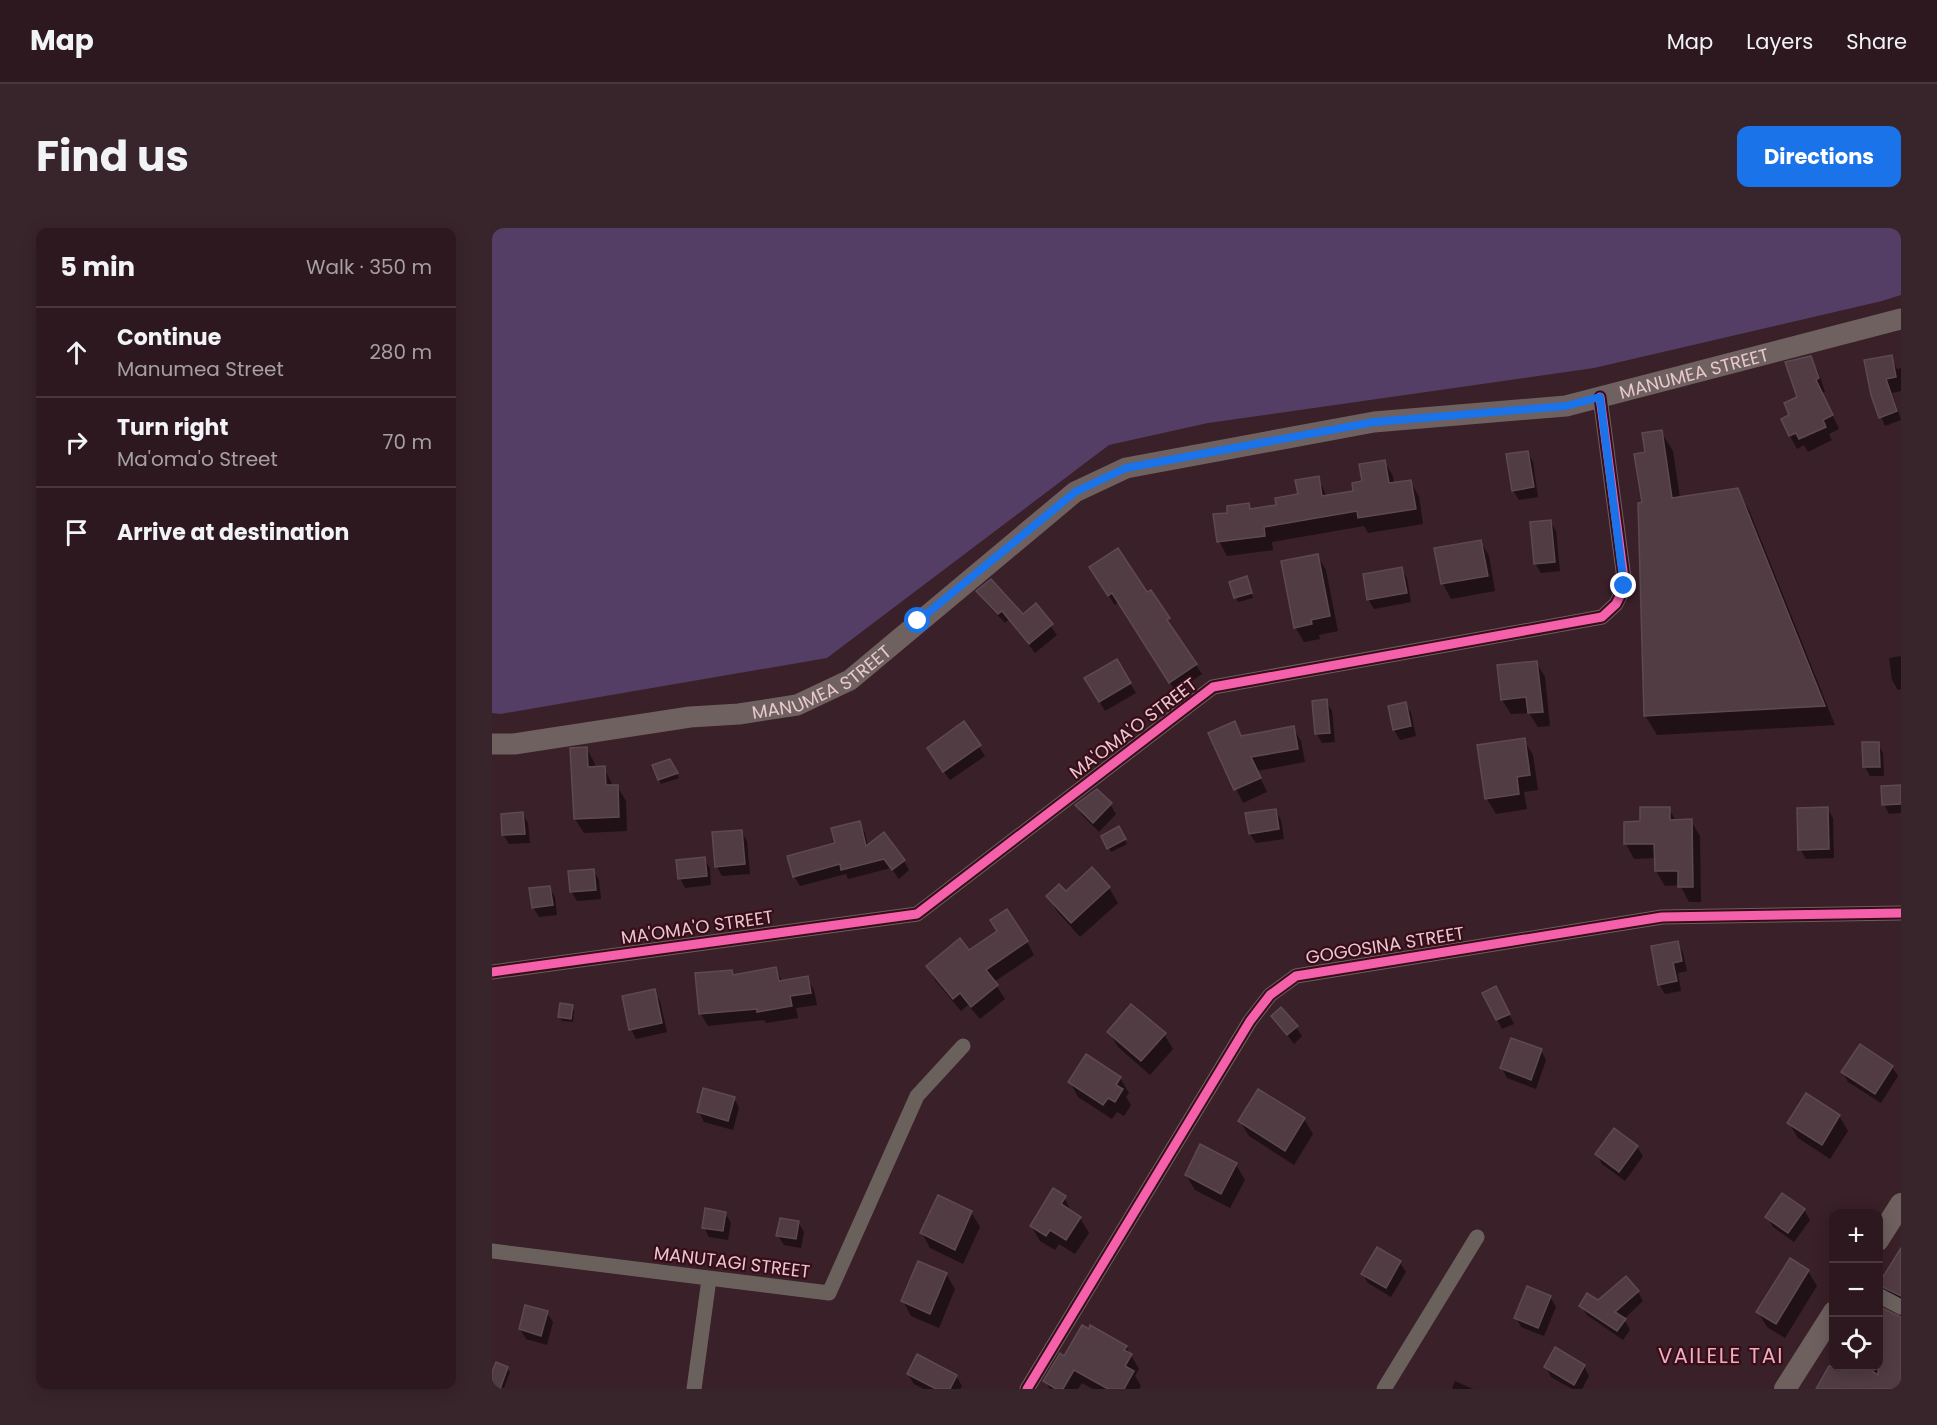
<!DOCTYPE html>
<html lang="en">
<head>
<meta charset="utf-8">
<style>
	:root { --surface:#2c181e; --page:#38252b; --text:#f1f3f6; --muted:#a6a0a4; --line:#48373c; --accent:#1a73e8 }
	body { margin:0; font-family:Poppins,sans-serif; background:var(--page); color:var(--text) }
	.controls { position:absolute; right:18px; bottom:18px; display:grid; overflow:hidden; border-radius:12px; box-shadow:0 3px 15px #0003 }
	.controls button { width:54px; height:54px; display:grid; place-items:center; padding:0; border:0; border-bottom:2px solid var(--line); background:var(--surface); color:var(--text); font:30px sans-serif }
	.stop { position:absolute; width:18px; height:18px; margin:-14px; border:4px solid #1a73e8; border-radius:50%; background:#fff }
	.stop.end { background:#1a73e8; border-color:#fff; box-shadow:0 2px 6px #0008 }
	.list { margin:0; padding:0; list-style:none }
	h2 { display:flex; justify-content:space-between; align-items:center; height:78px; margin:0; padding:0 24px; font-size:26px }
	h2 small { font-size:20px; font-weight:400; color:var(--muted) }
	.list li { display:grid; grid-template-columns:39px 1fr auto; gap:18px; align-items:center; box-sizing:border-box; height:90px; padding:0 24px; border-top:2px solid var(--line) }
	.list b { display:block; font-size:22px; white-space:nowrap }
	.list p { margin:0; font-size:20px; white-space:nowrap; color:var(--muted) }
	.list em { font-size:20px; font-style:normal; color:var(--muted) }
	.icon { flex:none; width:33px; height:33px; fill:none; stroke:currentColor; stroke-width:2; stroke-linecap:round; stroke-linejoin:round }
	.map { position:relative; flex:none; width:1409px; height:1161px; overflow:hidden; border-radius:12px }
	header { display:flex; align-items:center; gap:36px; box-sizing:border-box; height:84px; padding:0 30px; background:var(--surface); border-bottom:2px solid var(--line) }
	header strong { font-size:28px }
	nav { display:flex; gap:33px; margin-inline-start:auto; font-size:21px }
	.intro { display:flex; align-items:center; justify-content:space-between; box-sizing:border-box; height:144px; padding:0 36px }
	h1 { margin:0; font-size:42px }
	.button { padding:15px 27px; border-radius:12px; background:var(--accent); color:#fff; font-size:21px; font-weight:700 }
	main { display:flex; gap:36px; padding:0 36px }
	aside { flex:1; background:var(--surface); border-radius:12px; box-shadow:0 3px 15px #0003 }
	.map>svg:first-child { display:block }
	.green { fill:#543e65 }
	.shadow { fill:#0007 }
	.building { fill:#523c44; stroke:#5e4952; stroke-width:1.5 }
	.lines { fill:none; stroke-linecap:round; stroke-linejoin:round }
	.street { stroke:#6a615d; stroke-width:15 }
	.secondary { stroke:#6e615f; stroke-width:21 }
	.primary { stroke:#6e605e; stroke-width:22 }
	.cycleway-casing { stroke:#390c1a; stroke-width:13 }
	.cycleway { stroke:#f560ab; stroke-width:9 }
	.route { stroke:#1a73e8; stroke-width:8 }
	.labels { text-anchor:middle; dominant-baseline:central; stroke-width:4.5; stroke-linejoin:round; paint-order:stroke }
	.street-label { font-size:18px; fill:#e8c8ce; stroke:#390c1a }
	.quarter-label { font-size:21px; letter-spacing:1.5px; fill:#edafbc; stroke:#390c1a }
</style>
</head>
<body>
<header>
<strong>Map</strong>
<nav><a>Map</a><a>Layers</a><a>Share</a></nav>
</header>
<div class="intro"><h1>Find us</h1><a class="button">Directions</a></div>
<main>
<aside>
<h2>5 min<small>Walk · 350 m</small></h2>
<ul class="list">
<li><svg class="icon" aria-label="ahead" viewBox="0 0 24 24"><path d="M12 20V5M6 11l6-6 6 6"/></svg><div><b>Continue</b><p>Manumea Street</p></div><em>280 m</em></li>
<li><svg class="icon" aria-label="right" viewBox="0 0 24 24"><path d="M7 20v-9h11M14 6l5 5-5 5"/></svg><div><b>Turn right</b><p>Ma'oma'o Street</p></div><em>70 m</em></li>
<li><svg class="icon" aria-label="arrive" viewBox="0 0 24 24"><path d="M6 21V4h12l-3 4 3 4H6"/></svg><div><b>Arrive at destination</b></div></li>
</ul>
</aside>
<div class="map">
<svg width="1409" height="1161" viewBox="0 0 1409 1161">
	<rect width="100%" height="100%" fill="#3a2028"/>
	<!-- green -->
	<polygon class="green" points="0,0 1409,0 1409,67 1390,73 1102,140 716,195 617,217 335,430 8,486 0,485"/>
	<!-- shadow -->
	<g class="shadow">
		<polygon points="1399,128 1405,141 1409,140 1409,163 1400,165 1409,192 1393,198 1380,166"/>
		<polygon points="1318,129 1326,143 1333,164 1330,165 1347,201 1337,206 1340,212 1316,224 1312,217 1305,221 1298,208 1299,188 1307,170"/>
		<polygon points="1169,204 1181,223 1188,270 1245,262 1257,282 1343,497 1165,507 1153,487 1151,276 1154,226"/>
		<polygon points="1035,224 1041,234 1046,269 1027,272 1021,262"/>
		<polygon points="892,233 901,248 902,256 919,254 927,269 931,296 876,305 872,298 780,314 781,322 735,328 727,313 737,286 756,277 759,282 786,278 807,268 826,250 835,269 863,264"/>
		<polygon points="1058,293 1064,303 1068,343 1049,345 1043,335"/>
		<polygon points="988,313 997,328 1003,363 959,371 951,356 944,321"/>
		<polygon points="825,328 834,342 846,403 827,407 828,411 812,414 803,399"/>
		<polygon points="910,341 915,350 919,374 882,381 876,371"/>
		<polygon points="604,349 654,366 658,364 682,401 680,402 710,446 684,464 627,374 623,377"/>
		<polygon points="739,355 756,355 761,370 746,374"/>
		<polygon points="486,363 531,388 544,378 565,407 543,425 517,391 513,395 492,373"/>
		<polygon points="1409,428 1409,461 1406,462 1400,452 1397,430"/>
		<polygon points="624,433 644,465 613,483 594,451"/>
		<polygon points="1044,434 1053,449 1058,498 1046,499 1037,485 1019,486 1010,472"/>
		<polygon points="834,473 840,483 843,514 830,515 825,506"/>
		<polygon points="913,475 919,485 924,508 908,512 902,502 897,479"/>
		<polygon points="471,495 493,528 458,552 442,530"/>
		<polygon points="742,495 750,509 801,500 809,513 813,534 765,543 775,564 751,575 718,506"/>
		<polygon points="1032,512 1041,527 1046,562 1032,564 1035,581 1004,586 995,571 987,518"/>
		<polygon points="1386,516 1391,525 1392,548 1378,548 1373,539"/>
		<polygon points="95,521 103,536 103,540 112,540 121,558 125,558 134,573 135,603 92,605 83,591"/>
		<polygon points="178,532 187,550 169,556 167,551"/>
		<polygon points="1409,559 1409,585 1397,586 1392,576"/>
		<polygon points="618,576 624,586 607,604 590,587 585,578"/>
		<polygon points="1335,580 1341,590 1342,630 1314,631 1308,621"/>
		<polygon points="1177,581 1184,593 1199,593 1208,608 1209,674 1197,674 1188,657 1173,658 1164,643 1164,630 1142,631 1134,616 1134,595 1150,595"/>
		<polygon points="783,582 789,592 792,611 764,615 758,606"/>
		<polygon points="31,586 36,595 38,615 17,616 11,606"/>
		<polygon points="367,595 373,605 376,618 412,633 417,642 407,651 399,640 356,651 354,646 308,658 302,648 345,616"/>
		<polygon points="626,600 635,616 619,624 611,608"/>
		<polygon points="249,603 255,613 258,646 230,648 225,639"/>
		<polygon points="212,631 218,640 219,657 193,660 188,650"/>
		<polygon points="600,641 617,660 626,675 588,709 565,683 556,668 574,665"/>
		<polygon points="101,642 107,652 109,671 85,673 79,663"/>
		<polygon points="57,659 63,669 65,687 47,689 41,679"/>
		<polygon points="535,714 542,727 502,754 513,771 488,791 476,777 469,783 443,752 436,739 477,724"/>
		<polygon points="1185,715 1191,725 1195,743 1186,745 1189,763 1173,766 1167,756"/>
		<polygon points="283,741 290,753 315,750 322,762 325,777 304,780 306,790 274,795 272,792 216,798 209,786 239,743 242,748"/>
		<polygon points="162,763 168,773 175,804 144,811 139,801"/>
		<polygon points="992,766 1009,770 1022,796 1010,801"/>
		<polygon points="80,778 82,783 81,794 70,793 67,788"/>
		<polygon points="781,788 804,799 810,808 802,816"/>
		<polygon points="617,804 672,806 681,821 658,847 626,819"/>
		<polygon points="1049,822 1054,832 1044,861 1015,850 1010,840"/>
		<polygon points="1400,839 1406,848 1389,875 1356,854 1351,844"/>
		<polygon points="628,850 637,865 634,869 639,877 632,888 625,884 620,891 586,869 578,854"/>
		<polygon points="242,870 247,880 241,902 212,894 207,884"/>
		<polygon points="1347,888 1356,903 1338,931 1306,910 1297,895"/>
		<polygon points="812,891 821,906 802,937 757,908 748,893"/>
		<polygon points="1145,919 1151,928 1133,953 1110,936 1105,926"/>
		<polygon points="744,937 753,952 738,980 703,962 694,947"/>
		<polygon points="1291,967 1312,982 1318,992 1302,1014 1281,999 1275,989"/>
		<polygon points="572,969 580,985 588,990 597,1005 583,1026 567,1016 563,1022 548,1013 539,998"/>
		<polygon points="479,984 488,999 471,1036 438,1020 430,1005"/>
		<polygon points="233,985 239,995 236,1012 217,1009 212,999"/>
		<polygon points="306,994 312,1004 309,1020 292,1017 286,1008"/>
		<polygon points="885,1021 908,1035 914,1044 899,1069 876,1055 871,1046"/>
		<polygon points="1409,1023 1409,1082 1399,1077 1388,1057"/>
		<polygon points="1316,1043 1325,1058 1293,1110 1275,1099 1266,1084"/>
		<polygon points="454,1046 463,1061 447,1100 419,1088 411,1073"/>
		<polygon points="1146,1064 1151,1073 1132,1091 1138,1102 1131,1112 1095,1087 1089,1078"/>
		<polygon points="1058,1069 1064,1079 1052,1108 1029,1099 1024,1089"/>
		<polygon points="55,1085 61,1094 55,1117 34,1111 28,1101"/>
		<polygon points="634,1119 647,1141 643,1148 649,1158 647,1161 601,1161 590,1155 586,1161 558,1161 553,1153 573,1130"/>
		<polygon points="1342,1133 1342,1138 1386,1138 1409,1161 1325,1161"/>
		<polygon points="1092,1138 1097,1148 1090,1161 1080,1161 1059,1149 1054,1139"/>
		<polygon points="15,1140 18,1144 12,1160 0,1156 0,1148"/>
		<polygon points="416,1146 464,1148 470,1158 468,1161 432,1161 422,1156"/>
		<polygon points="963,1153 981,1161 960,1161"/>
	</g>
	<!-- building -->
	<g class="building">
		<polygon points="1400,127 1404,149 1394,151 1405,183 1387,190 1379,167 1372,132"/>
		<polygon points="1319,128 1327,150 1324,152 1341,187 1331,192 1334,199 1307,211 1304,205 1297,208 1289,191 1297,187 1292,175 1305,169 1293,134"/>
		<polygon points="1170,202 1180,270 1246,260 1333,478 1152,488 1146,275 1150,274 1142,226 1153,224 1150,205"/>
		<polygon points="1036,223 1042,259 1020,263 1014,226"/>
		<polygon points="893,232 897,255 919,252 924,281 866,290 865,283 772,299 773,308 725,314 721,286 735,285 735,278 757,275 758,281 784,277 783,270 806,266 803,252 827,248 830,268 861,263 860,255 870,253 867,236"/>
		<polygon points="1059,292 1063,334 1042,336 1038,294"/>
		<polygon points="989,312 996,348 949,356 942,320"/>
		<polygon points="626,320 655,364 659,362 678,390 675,392 705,436 677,455 620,365 616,368 597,339"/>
		<polygon points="826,326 838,388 819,392 820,396 802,400 789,333"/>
		<polygon points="910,339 915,365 875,372 871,346"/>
		<polygon points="755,348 760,365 742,370 737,354"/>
		<polygon points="499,351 531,386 544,375 561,396 537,416 510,383 506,386 484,363"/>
		<polygon points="625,431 639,455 607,474 592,450"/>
		<polygon points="1045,433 1051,484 1036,485 1034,469 1009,472 1005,437"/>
		<polygon points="835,471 838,505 823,506 820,473"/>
		<polygon points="914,474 919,498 901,502 896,478"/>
		<polygon points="472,493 489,517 451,544 435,520"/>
		<polygon points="743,493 749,508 802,498 806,521 759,529 769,550 742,562 716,505"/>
		<polygon points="1033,510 1038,547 1025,549 1027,566 993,571 985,517"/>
		<polygon points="1370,514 1387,514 1388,539 1371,539"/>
		<polygon points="95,519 96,539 113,538 114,557 126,557 127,589 82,591 78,520"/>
		<polygon points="178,531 186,545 166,552 160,537"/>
		<polygon points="1409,557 1409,576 1390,577 1389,558"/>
		<polygon points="605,561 620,575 601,595 583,577"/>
		<polygon points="1148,579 1178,579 1178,592 1200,591 1201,659 1186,659 1186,643 1163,643 1162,616 1132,616 1132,594 1148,593"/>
		<polygon points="1336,579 1337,621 1306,622 1305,580"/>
		<polygon points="784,581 787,601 757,606 753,585"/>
		<polygon points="31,584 33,606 10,607 9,586"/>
		<polygon points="368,593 374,618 392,604 413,632 400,642 392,631 349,642 348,636 301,649 295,628 343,615 339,600"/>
		<polygon points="627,598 634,611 615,621 609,608"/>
		<polygon points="250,602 253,636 223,639 220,604"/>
		<polygon points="213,629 215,648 186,651 184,632"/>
		<polygon points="600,639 618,659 579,695 554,668 567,656 574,663"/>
		<polygon points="102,641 104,662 78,664 76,643"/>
		<polygon points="58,658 61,677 40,680 37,660"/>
		<polygon points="515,681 536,713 494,742 506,757 479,779 468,765 461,771 434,738 468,710 477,722 505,703 498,692"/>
		<polygon points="1186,713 1190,733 1181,735 1185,753 1166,757 1159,718"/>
		<polygon points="284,739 287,753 316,748 319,765 298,768 300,778 265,784 265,781 207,786 203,745 240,742 241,747"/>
		<polygon points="1004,758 1018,786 1004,792 990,765"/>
		<polygon points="163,761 170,795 137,802 130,768"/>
		<polygon points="68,775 81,777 79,791 66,789"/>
		<polygon points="639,776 674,805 649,833 615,804"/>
		<polygon points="789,779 806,798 795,807 779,788"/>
		<polygon points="1019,810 1050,821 1039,852 1008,840"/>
		<polygon points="1368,816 1401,838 1383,866 1349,844"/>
		<polygon points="594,826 629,849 624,857 631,861 623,874 616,870 611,877 576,854"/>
		<polygon points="211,860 243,869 236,893 205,884"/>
		<polygon points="766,861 813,890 793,923 746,893"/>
		<polygon points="1314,865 1348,887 1330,917 1295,895"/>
		<polygon points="1122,900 1146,918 1127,944 1103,926"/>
		<polygon points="708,916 745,935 729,966 693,947"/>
		<polygon points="561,960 574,968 569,976 589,989 574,1012 558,1002 554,1008 538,998"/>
		<polygon points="1290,965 1313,981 1296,1005 1273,989"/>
		<polygon points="446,967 480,983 463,1022 428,1005"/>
		<polygon points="213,980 234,984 231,1003 210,1000"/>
		<polygon points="288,990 307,993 304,1011 284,1008"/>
		<polygon points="885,1019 909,1033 894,1060 869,1046"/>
		<polygon points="1409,1020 1409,1068 1386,1057"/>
		<polygon points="1298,1030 1317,1042 1284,1096 1264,1084"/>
		<polygon points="426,1033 455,1045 438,1086 409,1073"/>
		<polygon points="1134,1048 1147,1063 1123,1084 1134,1091 1125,1103 1087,1078 1095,1065 1106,1072"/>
		<polygon points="1035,1058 1059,1068 1046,1100 1022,1090"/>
		<polygon points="33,1077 56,1083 49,1108 27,1101"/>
		<polygon points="1386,1078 1409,1089 1409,1161 1324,1161 1337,1138 1372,1138 1386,1147"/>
		<polygon points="590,1097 597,1101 598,1097 635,1118 632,1122 640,1126 633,1138 642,1143 632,1161 616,1161 582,1142 571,1161 564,1161 551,1153 568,1125 572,1128"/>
		<polygon points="1063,1119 1093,1137 1082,1157 1052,1139"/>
		<polygon points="425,1126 465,1147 458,1161 444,1161 415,1146"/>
		<polygon points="4,1134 16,1139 8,1161 0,1161 0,1144"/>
	</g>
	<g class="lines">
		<!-- street -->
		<g class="street">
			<polyline points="0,744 425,686 721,459 1110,389 1124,376 1133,358 1108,169"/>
			<polyline points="0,1023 337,1065 425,868 471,818"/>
			<polyline points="1386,1067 1409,1079"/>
			<polyline points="202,1161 217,1051"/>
			<polyline points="535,1161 758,793 778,767 804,748 1170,689 1409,685"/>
			<polyline points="892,1161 985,1009"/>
		</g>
		<!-- secondary -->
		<path class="secondary" id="s1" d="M0,516H22L198,489L247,486L305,477L358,452L583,264L634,240L882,194L1074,178L1409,91"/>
		<!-- primary -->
		<g class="primary">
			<polyline points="1386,1012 1409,976"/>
			<polyline points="1293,1161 1342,1084"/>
		</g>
		<!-- cycleway casing -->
		<g class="cycleway-casing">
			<g id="cycleway">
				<polyline points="0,744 425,686 721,459 1110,389 1124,376 1133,358 1108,169"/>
				<polyline points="535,1161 758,793 778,767 804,748 1170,689 1409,685"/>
			</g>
		</g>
		<!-- cycleway -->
		<use href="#cycleway" class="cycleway"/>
	</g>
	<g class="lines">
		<!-- route -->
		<polyline class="route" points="426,393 583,264 634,240 882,194 1074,178 1108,169 1132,358"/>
	</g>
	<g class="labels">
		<!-- street labels -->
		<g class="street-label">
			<text stroke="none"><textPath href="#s1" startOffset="1293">MANUMEA STREET</textPath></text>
			<text stroke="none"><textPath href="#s1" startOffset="339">MANUMEA STREET</textPath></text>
			<text transform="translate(641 500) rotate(-37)">MA'OMA'O STREET</text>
			<text transform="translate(205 699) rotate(-8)">MA'OMA'O STREET</text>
			<text transform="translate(893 717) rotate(-9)">GOGOSINA STREET</text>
			<text transform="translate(240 1034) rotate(7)">MANUTAGI STREET</text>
		</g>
		<!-- quarter labels -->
		<g class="quarter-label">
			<text x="1229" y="1127">VAILELE TAI</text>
		</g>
	</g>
</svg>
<div class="controls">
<button>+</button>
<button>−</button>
<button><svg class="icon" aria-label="locate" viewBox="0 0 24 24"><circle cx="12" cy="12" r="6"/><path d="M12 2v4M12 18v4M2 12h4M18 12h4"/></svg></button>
</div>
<div class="stop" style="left:426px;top:393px"></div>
<div class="stop end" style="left:1132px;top:358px"></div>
</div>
</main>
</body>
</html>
